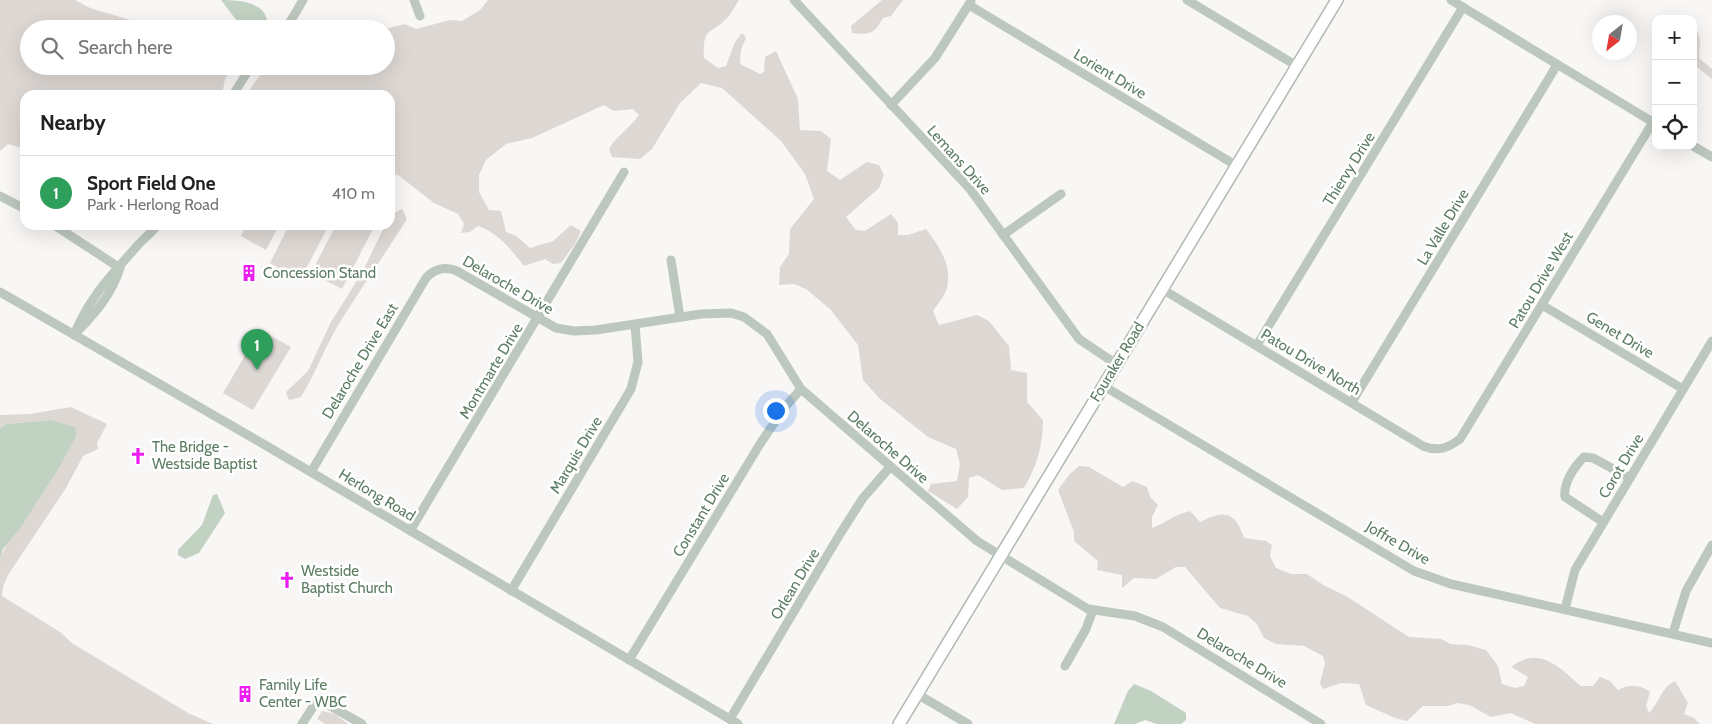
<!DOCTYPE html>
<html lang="en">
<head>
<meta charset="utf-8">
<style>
	:root { --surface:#fff; --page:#f6f6f6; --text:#222; --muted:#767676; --line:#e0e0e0; --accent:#111827 }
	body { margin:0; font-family:Cabin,sans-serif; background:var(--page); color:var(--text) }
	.controls { position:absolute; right:15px; top:15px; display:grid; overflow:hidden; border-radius:10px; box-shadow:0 5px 20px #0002 }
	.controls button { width:45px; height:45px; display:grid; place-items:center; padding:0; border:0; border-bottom:1px solid var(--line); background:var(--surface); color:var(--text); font:25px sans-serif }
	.compass { position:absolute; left:1592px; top:15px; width:45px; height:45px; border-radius:50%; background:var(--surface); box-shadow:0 5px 20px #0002; rotate:211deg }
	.you { position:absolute; left:775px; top:410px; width:18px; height:18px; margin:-12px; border:4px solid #fff; border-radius:50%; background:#1a73e8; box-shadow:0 0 0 8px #1a73e833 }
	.badge { display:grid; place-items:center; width:32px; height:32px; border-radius:50%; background:var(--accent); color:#fff; font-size:16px; font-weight:700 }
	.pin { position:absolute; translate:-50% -41px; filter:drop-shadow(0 1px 2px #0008) }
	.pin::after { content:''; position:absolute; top:26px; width:18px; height:15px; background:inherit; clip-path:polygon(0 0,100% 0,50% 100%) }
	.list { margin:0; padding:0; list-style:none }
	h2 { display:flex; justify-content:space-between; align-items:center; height:65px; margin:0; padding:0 20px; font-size:21px }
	h2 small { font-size:16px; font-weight:400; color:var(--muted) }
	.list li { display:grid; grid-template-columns:32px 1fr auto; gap:15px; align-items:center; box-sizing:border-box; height:75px; padding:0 20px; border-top:1px solid var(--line) }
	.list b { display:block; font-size:19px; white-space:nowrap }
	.list p { margin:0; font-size:16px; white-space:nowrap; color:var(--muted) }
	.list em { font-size:16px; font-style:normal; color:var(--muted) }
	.icon { flex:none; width:28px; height:28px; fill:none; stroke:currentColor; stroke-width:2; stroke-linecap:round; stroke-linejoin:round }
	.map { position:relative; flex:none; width:1712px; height:724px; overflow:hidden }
	.search { position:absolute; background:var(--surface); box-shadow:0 5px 20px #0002; left:20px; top:20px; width:375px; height:55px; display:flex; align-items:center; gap:12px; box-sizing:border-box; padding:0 18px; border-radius:28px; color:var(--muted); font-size:19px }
	.panel { position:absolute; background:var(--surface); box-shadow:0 5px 20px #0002; left:20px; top:90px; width:375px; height:140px; border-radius:15px }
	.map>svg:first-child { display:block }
	.green { fill:#ded8d4 }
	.water { fill:#c2d2c2 }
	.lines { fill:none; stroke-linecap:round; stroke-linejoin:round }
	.major-casing { stroke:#aebab0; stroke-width:14 }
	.minor { stroke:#bcc7be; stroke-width:9 }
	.major { stroke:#fff; stroke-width:11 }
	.labels { text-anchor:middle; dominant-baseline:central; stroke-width:5; stroke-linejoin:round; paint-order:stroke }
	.street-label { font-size:15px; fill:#5d7d63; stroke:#fff }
	.poi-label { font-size:15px; fill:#5d7d63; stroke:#fff; text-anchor:start }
</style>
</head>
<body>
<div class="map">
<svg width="1712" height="724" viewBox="0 0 1712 724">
	<rect width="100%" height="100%" fill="#f9f6f6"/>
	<!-- green -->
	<g class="green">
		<polygon points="0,0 75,0 90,8 160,29 29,29 29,66 233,67 225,79 222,95 25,95 25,149 8,144 0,151"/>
		<path d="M488,0H739C736,5 732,12 728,17C712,35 702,25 704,58L718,68L726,66L735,42L742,33L746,38L741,50L740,64L760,74L764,72L765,57L776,51L798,99L800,130L821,131L831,139L827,171L840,180L867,162L879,165L884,175L879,188L846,217L856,230L865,231L891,214L898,223V235H908L926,229C939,246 954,267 946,291C943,298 937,305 933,311L939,325L977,315L989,321L1009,346L1011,370L1027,373V402L1043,420C1043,445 1037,466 1024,488L1002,490L978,475L969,478L968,497L957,509L928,491L931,484L957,481L960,464L956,449L928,437L879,398L863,380L858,345L830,309L806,289L794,284L779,285L780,267L789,254L790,229L814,199L805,174L781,141L722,88L701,83L680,103L652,149L640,159L612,157L609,149C617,135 630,128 639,115L633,109L614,111L604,105L532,138L506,144L486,160L479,175V192L489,210L501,211L506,232L516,236L530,248L553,241L571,225L581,231L575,244L561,263L553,264L545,259L524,266C511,250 499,233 478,226L470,232L461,233L464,224L458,214L434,203L398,175L390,173V95H246L266,66H386L385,29L405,24L416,29L450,20L462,21L480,10Z"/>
		<path d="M882,0H903L891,16L883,18C874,34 870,35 852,33L851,26Z"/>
		<polygon points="1693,31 1698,32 1700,41 1699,58 1712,69 1712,79 1693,64"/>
		<path d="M402,209L407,219C385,254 362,287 340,322C325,346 316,373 301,397L289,400L286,392L308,371L331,322L363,271L385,225H390V215Z"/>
		<polygon points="246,225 279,225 266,250 241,236"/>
		<polygon points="289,225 329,225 300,280 270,263"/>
		<polygon points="336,225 375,225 342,289 311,273"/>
		<polygon points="260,330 291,347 253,410 223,393"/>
		<path d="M71,407L107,424L97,443L98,449L83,456L66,488L8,575L3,587L2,596L60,632L73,644L90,654L188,713L213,724H0V559C6,541 27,518 38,500C52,477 62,451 74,427L51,420L6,424L0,428V415L30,414Z"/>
		<path d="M1079,466L1089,467L1123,487L1132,481L1147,487L1150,497L1158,505L1152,517V528C1168,522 1173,515 1190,511L1200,522C1223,510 1235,510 1244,538L1266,541L1272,545L1270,556L1276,568L1291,574H1307L1325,586L1346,596L1409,637L1441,639L1451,644L1468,645L1486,650L1498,666L1502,684L1515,688L1524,686L1528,677L1511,667C1539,645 1559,667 1581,686H1593L1600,677L1610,681L1618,690C1629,684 1640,684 1650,692L1646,706L1649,713C1660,702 1661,688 1675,681L1688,703L1684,714L1694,718L1700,724H1535L1511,713L1491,717L1469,705L1458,703L1448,706H1423L1407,721L1395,718L1366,705L1359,684L1341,683L1323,689L1320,683L1325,663L1323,656L1304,646L1276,644L1264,638L1257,624L1248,616L1220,608L1185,567H1176L1156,579L1134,578L1122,588V575L1097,570L1098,561L1074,541V532L1058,490L1069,475Z"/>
		<polygon points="322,711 335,714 348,724 325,724 317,719"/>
	</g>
	<!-- water -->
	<g class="water">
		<path d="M221,0C237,0 263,1 267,20L261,29H243Z"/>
		<polygon points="51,420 75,427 76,436 60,466 21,527 3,549 0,559 0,428 6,424"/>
		<polygon points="217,494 225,513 199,553 185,559 178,555 178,550 202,525 213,495"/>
		<polygon points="1134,684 1151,691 1186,713 1186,720 1181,724 1157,724 1145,720 1135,724 1114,724 1128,691"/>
	</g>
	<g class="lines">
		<!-- major casing -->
		<g class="major-casing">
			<polyline id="major" points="899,724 1337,0"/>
		</g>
		<!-- minor -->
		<g class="minor">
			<polyline points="414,0 420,16"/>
			<polyline points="794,0 970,189 1079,339 1116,364"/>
			<polyline points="1187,0 1297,66"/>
			<polyline points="1451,0 1656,124"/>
			<polyline points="969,5 1237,166"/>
			<polyline points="286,29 303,0"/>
			<polyline points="233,95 251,66"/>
			<polyline points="891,105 935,58 971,1"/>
			<polyline points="1693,146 1712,157"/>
			<polyline points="0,196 25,209"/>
			<polyline points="54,225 120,268"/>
			<polyline points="1003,235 1061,194"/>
			<polyline points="671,260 680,317"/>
			<path d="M1162,289L1423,446C1438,452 1448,448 1460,439L1653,122"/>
			<polyline points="0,292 265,445 738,724"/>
			<polyline points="1542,305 1683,389"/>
			<path d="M78,331C96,312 112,294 120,268"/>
			<path d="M74,335C90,296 111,276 138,245C144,238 152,233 157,225"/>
			<polyline points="1257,345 1463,7"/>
			<polyline points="1102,385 1414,571 1451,584 1712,643"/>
			<polyline points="1352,402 1557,65"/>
			<path d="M311,472L426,278C434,269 445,266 457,271L556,328L574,331L596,330L701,314L731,313L744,317L767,334L801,389L977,541L1088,609L1135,616L1163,627L1321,724"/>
			<path d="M1603,522L1565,497C1563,483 1574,467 1584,457L1593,458L1630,478"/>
			<polyline points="410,531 624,172"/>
			<polyline points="511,591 631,389 638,362 635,325"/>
			<polyline points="1565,609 1575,570 1712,341"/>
			<polyline points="1673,633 1686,591 1712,545"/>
			<polyline points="629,660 760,444 785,407 801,389"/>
			<polyline points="1065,666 1086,629 1093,610"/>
			<polyline points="917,694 968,724"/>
			<polyline points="730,719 840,534 863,498 890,467"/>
			<polyline points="302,724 318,699 362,724"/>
		</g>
		<!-- major -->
		<use href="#major" class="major"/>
	</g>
	<!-- icons -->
	<defs>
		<g id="building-bare" transform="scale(1.35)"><path d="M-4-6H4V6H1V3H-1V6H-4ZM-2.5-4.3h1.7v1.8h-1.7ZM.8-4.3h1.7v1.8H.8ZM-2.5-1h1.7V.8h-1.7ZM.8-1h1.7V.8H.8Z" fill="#eb1df1" stroke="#fff" stroke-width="2.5" paint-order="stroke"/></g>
		<g id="church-bare" transform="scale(1.35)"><path d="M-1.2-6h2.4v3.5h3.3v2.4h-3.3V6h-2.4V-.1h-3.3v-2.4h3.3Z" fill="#eb1df1" stroke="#fff" stroke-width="2.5" paint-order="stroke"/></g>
	</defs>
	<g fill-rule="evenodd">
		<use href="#building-bare" x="249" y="273"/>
		<use href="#church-bare" x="138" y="456"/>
		<use href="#church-bare" x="287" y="580"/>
		<use href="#building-bare" x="245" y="694"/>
	</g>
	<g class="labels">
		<!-- street labels -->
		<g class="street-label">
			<text transform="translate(1110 74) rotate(31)">Lorient Drive</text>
			<text transform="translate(959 160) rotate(48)">Lemans Drive</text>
			<text transform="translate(1349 169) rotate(-58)">Thiervy Drive</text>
			<text transform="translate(1443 227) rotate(-59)">La Valle Drive</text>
			<text transform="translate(1541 280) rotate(-59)">Patou Drive West</text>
			<text transform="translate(508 285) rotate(30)">Delaroche Drive</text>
			<text transform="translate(1620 335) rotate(31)">Genet Drive</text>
			<text transform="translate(360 361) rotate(-59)">Delaroche Drive East</text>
			<text transform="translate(1117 362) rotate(-59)">Fouraker Road</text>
			<text transform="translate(1311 362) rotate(31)">Patou Drive North</text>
			<text transform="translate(491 371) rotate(-59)">Montmarte Drive</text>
			<text transform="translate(888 447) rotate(41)">Delaroche Drive</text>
			<text transform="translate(576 455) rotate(-59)">Marquis Drive</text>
			<text transform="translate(1621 466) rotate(-59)">Corot Drive</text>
			<text transform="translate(377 495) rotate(31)">Herlong Road</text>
			<text transform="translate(701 515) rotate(-59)">Constant Drive</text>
			<text transform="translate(1398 543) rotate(30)">Joffre Drive</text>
			<text transform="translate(795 584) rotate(-59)">Orlean Drive</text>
			<text transform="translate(1242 658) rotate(31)">Delaroche Drive</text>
		</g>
		<!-- poi labels -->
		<g class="poi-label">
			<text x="263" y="273">Concession Stand</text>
			<text x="152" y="447">The Bridge -<tspan x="152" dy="17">Westside Baptist</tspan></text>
			<text x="301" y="571">Westside<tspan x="301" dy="17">Baptist Church</tspan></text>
			<text x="259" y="685">Family Life<tspan x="259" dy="17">Center - WBC</tspan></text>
		</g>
	</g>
</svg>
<div class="controls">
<button>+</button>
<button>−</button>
<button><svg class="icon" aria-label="locate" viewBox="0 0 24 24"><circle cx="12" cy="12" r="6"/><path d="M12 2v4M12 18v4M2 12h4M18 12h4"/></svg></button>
</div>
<svg class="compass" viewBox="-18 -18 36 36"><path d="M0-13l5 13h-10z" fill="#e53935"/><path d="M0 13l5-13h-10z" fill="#767676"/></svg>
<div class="you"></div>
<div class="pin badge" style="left:257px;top:370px;background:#2e9e5b">1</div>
<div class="search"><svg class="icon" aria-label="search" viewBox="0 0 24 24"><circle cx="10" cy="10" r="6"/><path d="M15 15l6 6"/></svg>Search here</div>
<section class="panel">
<h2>Nearby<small></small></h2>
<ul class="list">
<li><span class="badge" style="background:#2e9e5b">1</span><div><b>Sport Field One</b><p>Park · Herlong Road</p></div><em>410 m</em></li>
</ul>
</section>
</div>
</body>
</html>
